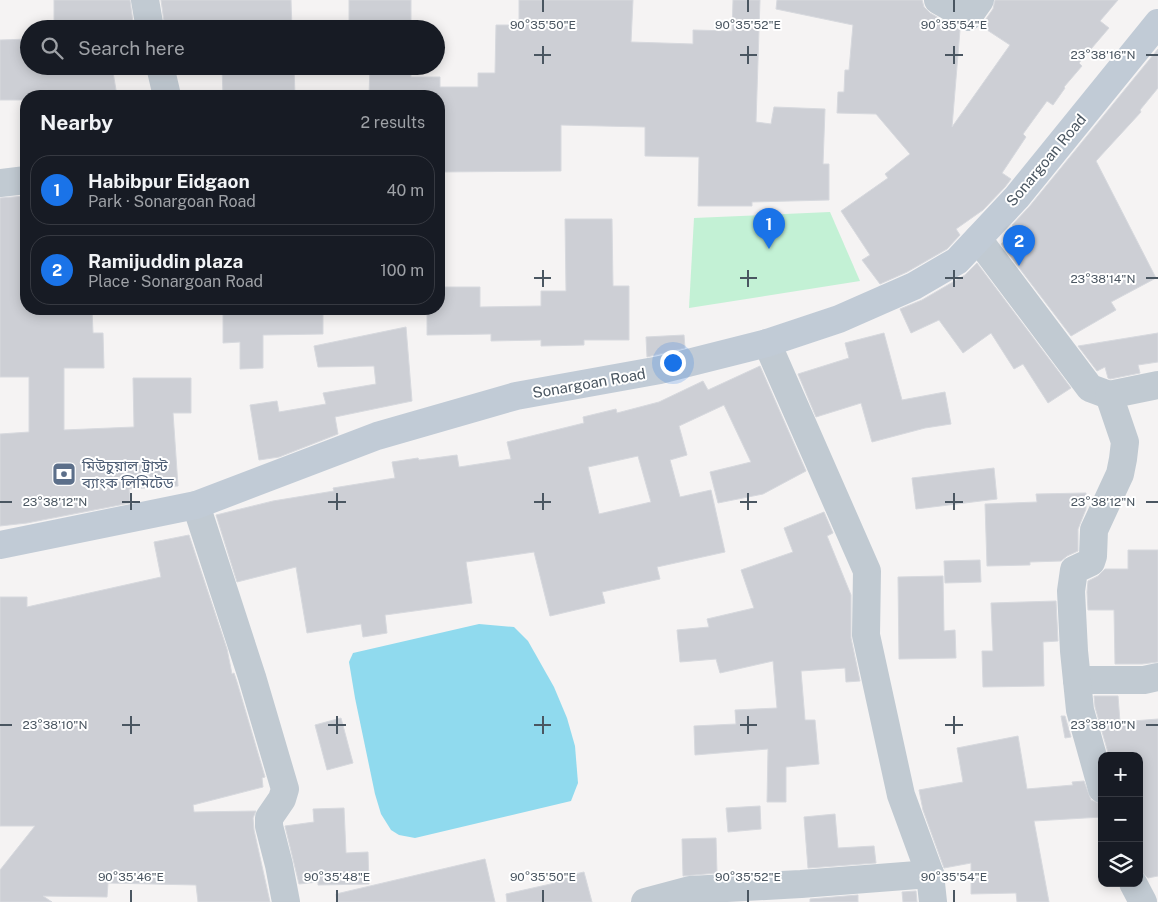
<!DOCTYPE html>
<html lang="en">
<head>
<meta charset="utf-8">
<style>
	:root { --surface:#171b24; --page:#242831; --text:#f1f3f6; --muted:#9ea1a6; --line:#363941; --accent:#1a73e8 }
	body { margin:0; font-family:"Public Sans","Noto Sans Bengali",sans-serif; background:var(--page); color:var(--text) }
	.controls { position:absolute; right:15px; bottom:15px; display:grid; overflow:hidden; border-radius:10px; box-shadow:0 2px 12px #0003 }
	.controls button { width:45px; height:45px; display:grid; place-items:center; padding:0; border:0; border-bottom:1px solid var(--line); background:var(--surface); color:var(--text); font:25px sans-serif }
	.you { position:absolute; left:672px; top:362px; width:18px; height:18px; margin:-12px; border:4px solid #fff; border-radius:50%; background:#1a73e8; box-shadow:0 0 0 8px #1a73e833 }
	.badge { display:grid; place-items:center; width:32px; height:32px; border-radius:50%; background:var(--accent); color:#fff; font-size:16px; font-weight:700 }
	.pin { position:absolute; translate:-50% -41px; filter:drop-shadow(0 1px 2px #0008) }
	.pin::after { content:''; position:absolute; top:26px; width:18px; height:15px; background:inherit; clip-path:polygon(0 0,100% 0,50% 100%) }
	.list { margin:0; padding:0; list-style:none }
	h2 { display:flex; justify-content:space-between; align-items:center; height:65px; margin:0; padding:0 20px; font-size:21px }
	h2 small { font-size:16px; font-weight:400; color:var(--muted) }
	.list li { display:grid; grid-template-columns:32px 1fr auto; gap:15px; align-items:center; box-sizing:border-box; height:70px; margin:0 10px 10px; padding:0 10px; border:1px solid var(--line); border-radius:20px }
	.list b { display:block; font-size:19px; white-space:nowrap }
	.list p { margin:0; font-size:16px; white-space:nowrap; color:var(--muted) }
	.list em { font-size:16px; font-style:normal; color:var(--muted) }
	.icon { flex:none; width:28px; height:28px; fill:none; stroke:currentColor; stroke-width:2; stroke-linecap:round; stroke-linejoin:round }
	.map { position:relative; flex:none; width:1158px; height:902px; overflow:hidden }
	.search { position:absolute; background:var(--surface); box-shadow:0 2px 12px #0003; left:20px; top:20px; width:425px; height:55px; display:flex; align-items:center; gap:12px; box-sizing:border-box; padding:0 18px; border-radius:28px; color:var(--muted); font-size:19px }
	.panel { position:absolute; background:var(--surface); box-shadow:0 2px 12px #0003; left:20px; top:90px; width:425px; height:225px; border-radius:20px }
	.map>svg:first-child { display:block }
	.green { fill:#c3f1d5 }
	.water { fill:#90daee }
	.building { fill:#cdcfd5; stroke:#d7d9de; fill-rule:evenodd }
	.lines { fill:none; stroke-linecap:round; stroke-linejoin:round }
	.street { stroke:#c1cad2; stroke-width:28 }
	.secondary { stroke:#c1cbd6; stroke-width:28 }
	.ticks { fill:none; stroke:#4a5661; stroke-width:2 }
	.labels { text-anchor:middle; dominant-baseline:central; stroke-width:4; stroke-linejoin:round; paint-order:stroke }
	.street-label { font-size:15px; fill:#4a5661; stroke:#fff }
	.service-label { font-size:15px; fill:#4e5e75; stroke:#fff; text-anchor:start }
	.ticks-label { font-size:12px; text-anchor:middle; fill:#4a5661; stroke:#fff; stroke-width:4; stroke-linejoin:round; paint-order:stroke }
</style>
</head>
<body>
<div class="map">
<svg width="1158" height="902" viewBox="0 0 1158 902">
	<rect width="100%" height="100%" fill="#f5f3f3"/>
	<!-- green -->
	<polygon class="green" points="830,212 860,281 689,308 694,218"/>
	<!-- water -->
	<polygon class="water" points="479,624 514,627 528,641 554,687 567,718 575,746 578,783 571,801 415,838 399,835 391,830 381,814 375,794 355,698 349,662 353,653"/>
	<!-- building -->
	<g class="building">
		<polygon points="54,0 130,0 133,22 102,22 102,25 54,25"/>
		<polygon points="161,0 291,0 292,29 165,29"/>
		<rect x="349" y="0" width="62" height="29"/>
		<polygon points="519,0 633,0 631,42 693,44 693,30 732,31 733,0 760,0 756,122 771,124 774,107 825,109 823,164 829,164 829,200 752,202 752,206 698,206 699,157 645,156 645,127 561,125 561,171 439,172 439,96 369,96 370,66 411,66 411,77 440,77 440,87 478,87 478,73 495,73 496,25 519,25"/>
		<polygon points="777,0 922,0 924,7 930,13 960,30 952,127 1010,45 981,26 993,9 995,0 1118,0 1100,21 1109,28 1079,63 1082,66 1064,87 1065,88 1053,105 1047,101 1023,134 1026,137 1002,173 1011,179 1005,187 983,210 956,229 960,235 947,249 907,272 880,284 862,260 870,255 841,211 888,178 885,174 910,154 876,114 837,113 838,92 844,92 845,70 849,70 853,25 776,9"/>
		<polygon points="29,39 29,66 112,66 117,96 26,96 26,100 0,100 0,40"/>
		<polygon points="1158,49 1158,88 1140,110 1141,112 1096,161 1156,278 1111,302 1116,310 1071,336 1001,244 1017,231 1012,225 1029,207"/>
		<polygon points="222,66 294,66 295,96 223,96"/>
		<polygon points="26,196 26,309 92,309 93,333 103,333 104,368 64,368 64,430 134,427 133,378 191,378 191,413 173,413 178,486 129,489 130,503 27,523 0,526 0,434 29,432 29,377 0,377 0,198"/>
		<polygon points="565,219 612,219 613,286 629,286 629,340 584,340 584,345 541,346 541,340 491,341 491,334 427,335 427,309 439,309 439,287 480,287 480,307 541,306 541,291 566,291"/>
		<polygon points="977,263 1071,388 1048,403 1023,364 1014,369 991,333 963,353 939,320 911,333 900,309 922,300 965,275"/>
		<polygon points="223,309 323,309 323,334 263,335 263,368 240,369 240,342 223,343"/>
		<polygon points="406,327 412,401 335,417 338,434 279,457 259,460 250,405 277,401 279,412 326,404 323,393 376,384 374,366 318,367 314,346"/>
		<polygon points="884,333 902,400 945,392 951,424 925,428 872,442 861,403 816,417 798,374 849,358 845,343"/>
		<polygon points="1158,333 1158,362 1138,365 1140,373 1110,379 1108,378 1105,367 1097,371 1078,346"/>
		<polygon points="684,335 685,348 647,357 646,337"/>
		<path d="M760,366L806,471L763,494L718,503L710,472L751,462L724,405L679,426L687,455L670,460L680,497L711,490L725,552L657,567L660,579L602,592L605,603L550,616L534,552L466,562L472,603L385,615L387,633L363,637L361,624L307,633L296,567L237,582L216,515L273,501L334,491L333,488L395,478L392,462L418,458L419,460L457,455L459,467L511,459L507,442L584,423L583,417L616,409L617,413L659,402L703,381L708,390ZM638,456L651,502L599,514L588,467Z"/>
		<polygon points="994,468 997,499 916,509 912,478"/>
		<polygon points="1086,493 1086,509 1078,529 1078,551 1067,556 1061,561 1030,562 1030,565 987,566 985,504 1037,502 1036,494"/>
		<polygon points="824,512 833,533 827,536 851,595 851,638 860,681 846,682 845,668 801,671 805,720 815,720 819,764 786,767 786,802 767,802 768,749 695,755 694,726 736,724 735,710 777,708 773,661 720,673 716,659 680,662 677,630 709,627 707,619 754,608 741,570 793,552 784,528"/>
		<polygon points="189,535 227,649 232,674 234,673 237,682 265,777 262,778 263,787 193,805 194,812 256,811 253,818 254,830 270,902 198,902 196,885 108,883 107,897 43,896 52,902 0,902 0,870 35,826 0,826 0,597 27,597 27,607 161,577 154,542"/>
		<polygon points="1128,550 1158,550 1158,662 1142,664 1115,664 1114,610 1088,610 1087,592 1088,581 1098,576 1105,569 1128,569"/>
		<polygon points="980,560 981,582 945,583 944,561"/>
		<polygon points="943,576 944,631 955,630 956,658 899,659 898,577"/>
		<polygon points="1056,601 1058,641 1043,642 1044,686 983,687 982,651 993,651 991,603"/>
		<polygon points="1094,696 1118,696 1120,722 1158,719 1158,876 1148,878 1139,869 1139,756 1109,756 1095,707"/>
		<polygon points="1061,716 1065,716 1071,737 1065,738"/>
		<polygon points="341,718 353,763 327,770 315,725"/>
		<polygon points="1018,736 1027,789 1073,785 1072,782 1084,781 1091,800 1101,804 1102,817 1034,821 1049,902 1017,902 1016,893 971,894 971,863 944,868 923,810 919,790 963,782 957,748"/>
		<polygon points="760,806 761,829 728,832 726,808"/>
		<polygon points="344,808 346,853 368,852 369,884 318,885 318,882 299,884 285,826 314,822 313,809"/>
		<polygon points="835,814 838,848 874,846 876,863 808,868 804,817"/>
		<polygon points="716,838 717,873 683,876 682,839"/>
		<polygon points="485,859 495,902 337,902 336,894"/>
		<polygon points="584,872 592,902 507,902 506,894 555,883 554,879"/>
		<polygon points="916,891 917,902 903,902 902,892"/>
		<polygon points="858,895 858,902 810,902 810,899"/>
	</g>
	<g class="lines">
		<!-- street -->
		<g class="street">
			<polyline points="145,0 150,29"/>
			<polyline points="938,0 968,17 980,0"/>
			<polyline points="160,66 167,96"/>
			<polyline points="0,183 26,180"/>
			<polyline points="978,239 1090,388 1109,395"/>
			<polyline points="767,343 867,571 866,635 901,795 930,874 933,902"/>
			<polyline points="196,505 252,677 285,789 282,799 269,818 269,826 279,865 286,902"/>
			<polyline points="1077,680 1144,680 1158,677"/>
			<polyline points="1102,789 1080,710 1074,651 1071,591 1074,570 1091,562 1093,556 1094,530 1120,474 1123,459 1125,442 1109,395 1158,385"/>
			<polyline points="1133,883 1143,902"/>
			<polyline points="645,902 690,890 801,884 930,874"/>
		</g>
		<!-- secondary -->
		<polyline class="secondary" points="0,545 196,505 377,436 516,396 660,370 767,343 839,319 914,286 957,261 1017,197 1158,23"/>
	</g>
	<!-- ticks -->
	<path class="ticks" d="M543,0V12M748,0V12M954,0V12M543,46V64M748,46V64M954,46V64M534,55H551M740,55H757M945,55H963M1146,55H1158M543,270V287M748,270V287M954,270V287M534,278H551M740,278H757M945,278H963M1146,278H1158M131,493V510M337,493V510M543,493V510M748,493V510M954,493V510M0,502H12M122,502H140M328,502H346M534,502H551M740,502H757M945,502H963M1146,502H1158M131,716V734M337,716V734M543,716V734M748,716V734M954,716V734M0,725H12M122,725H140M328,725H346M534,725H551M740,725H757M945,725H963M1146,725H1158M131,890V902M337,890V902M543,890V902M748,890V902M954,890V902"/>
	<!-- icons -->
	<defs>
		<g id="bank-square" transform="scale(1.25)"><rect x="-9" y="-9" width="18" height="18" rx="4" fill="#5c6f8a" stroke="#fff"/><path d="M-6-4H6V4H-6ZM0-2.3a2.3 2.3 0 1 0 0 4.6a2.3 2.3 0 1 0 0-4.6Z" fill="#fff"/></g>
	</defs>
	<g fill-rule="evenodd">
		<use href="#bank-square" x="64" y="474"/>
	</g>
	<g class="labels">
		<!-- street labels -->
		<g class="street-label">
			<text transform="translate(1046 160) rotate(-50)">Sonargoan Road</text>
			<text transform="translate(589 383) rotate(-10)">Sonargoan Road</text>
		</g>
		<!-- service labels -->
		<g class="service-label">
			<text x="82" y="465">মিউচুয়াল ট্রাস্ট<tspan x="82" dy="17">ব্যাংক লিমিটেড</tspan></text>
		</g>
	</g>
	<g class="ticks-label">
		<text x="543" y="29">90°35'50"E</text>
		<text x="748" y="29">90°35'52"E</text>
		<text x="954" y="29">90°35'54"E</text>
		<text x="1103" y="59">23°38'16"N</text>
		<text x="1103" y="283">23°38'14"N</text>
		<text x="55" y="506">23°38'12"N</text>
		<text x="1103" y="506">23°38'12"N</text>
		<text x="55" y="729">23°38'10"N</text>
		<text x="1103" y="729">23°38'10"N</text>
		<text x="131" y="881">90°35'46"E</text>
		<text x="337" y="881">90°35'48"E</text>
		<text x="543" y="881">90°35'50"E</text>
		<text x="748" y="881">90°35'52"E</text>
		<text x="954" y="881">90°35'54"E</text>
	</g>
</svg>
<div class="controls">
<button>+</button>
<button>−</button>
<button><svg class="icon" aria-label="layers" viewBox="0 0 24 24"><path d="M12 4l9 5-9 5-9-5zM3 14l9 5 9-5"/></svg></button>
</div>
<div class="you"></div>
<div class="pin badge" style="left:769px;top:249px">1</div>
<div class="pin badge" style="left:1019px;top:266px">2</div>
<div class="search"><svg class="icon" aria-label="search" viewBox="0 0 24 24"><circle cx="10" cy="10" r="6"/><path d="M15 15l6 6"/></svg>Search here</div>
<section class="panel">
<h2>Nearby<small>2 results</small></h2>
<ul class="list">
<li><span class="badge">1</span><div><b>Habibpur Eidgaon</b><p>Park · Sonargoan Road</p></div><em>40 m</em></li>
<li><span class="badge">2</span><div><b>Ramijuddin plaza</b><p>Place · Sonargoan Road</p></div><em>100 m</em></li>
</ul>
</section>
</div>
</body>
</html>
